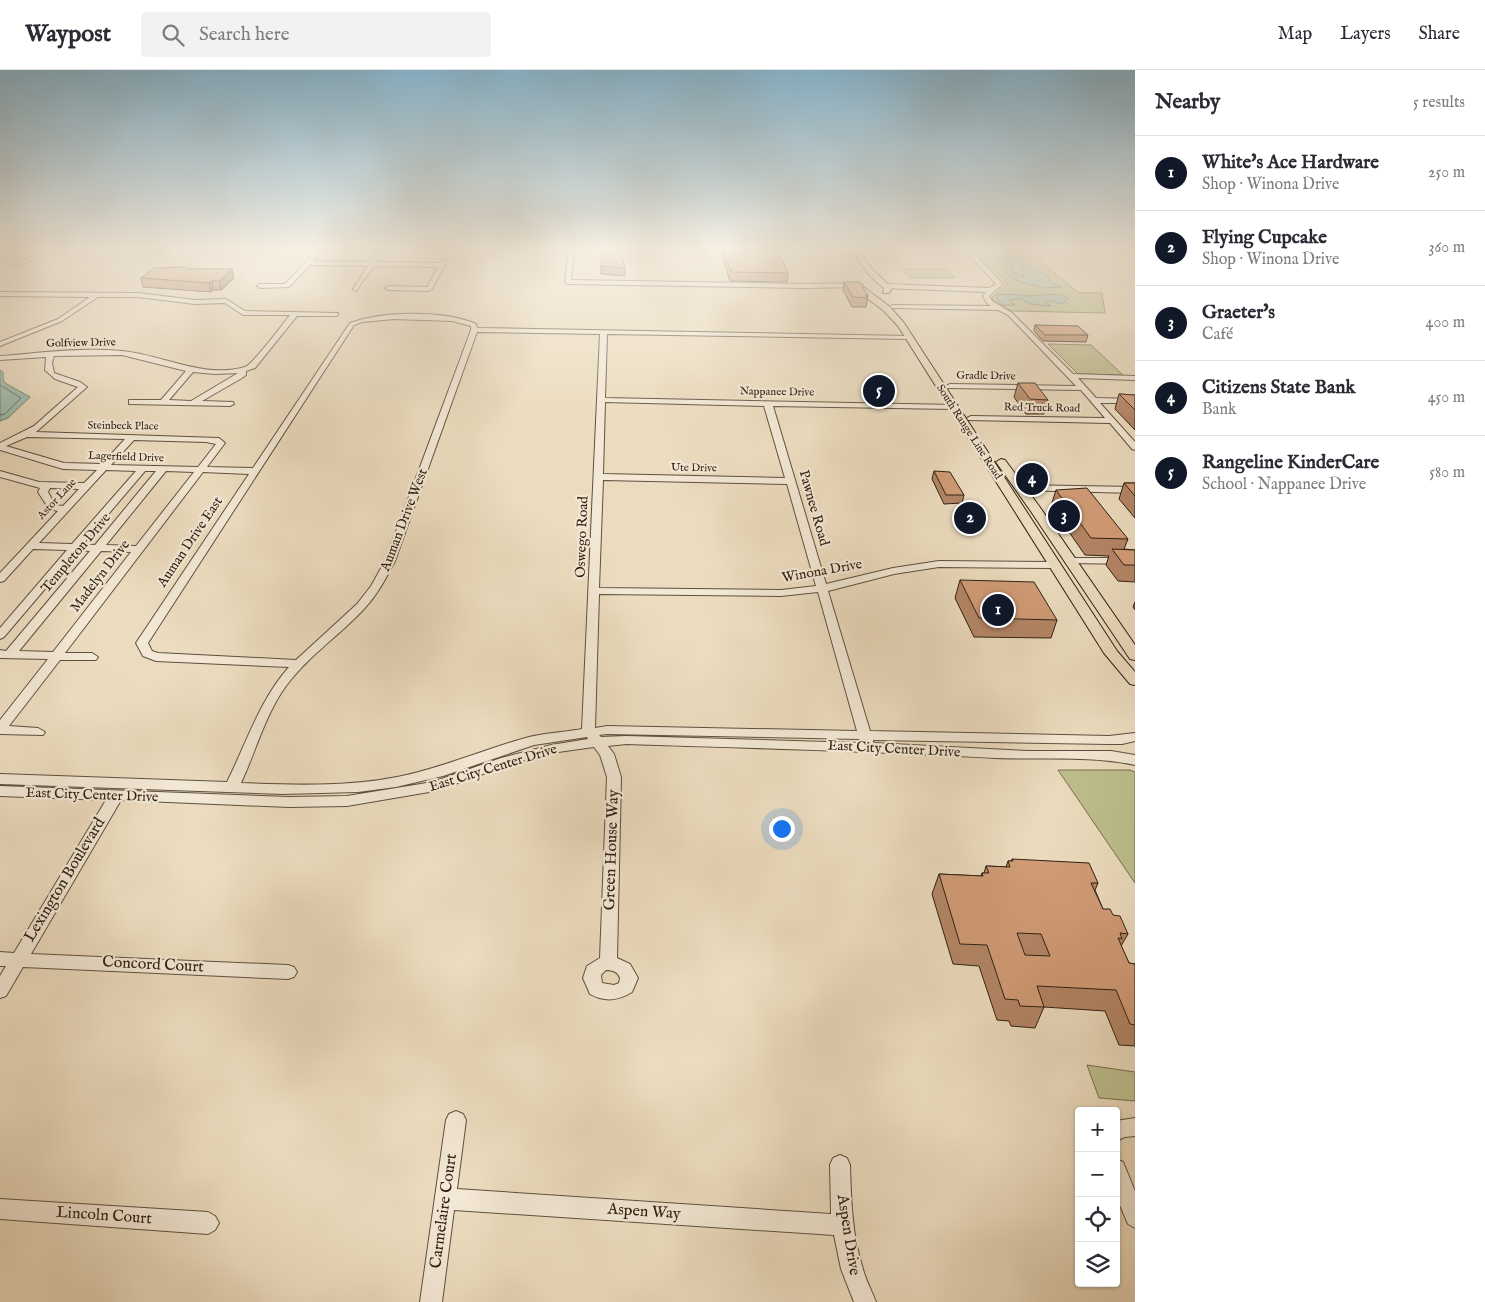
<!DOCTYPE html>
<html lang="en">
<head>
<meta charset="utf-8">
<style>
	:root { --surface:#fff; --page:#f2f2f3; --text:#2b2b33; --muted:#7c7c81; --line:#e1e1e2; --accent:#111827 }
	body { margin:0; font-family:"IM FELL English",serif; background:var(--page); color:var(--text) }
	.controls { position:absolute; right:15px; bottom:15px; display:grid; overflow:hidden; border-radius:5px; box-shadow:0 1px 4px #0004 }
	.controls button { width:45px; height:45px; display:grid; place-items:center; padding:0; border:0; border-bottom:1px solid var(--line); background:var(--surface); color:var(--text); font:25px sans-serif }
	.you { position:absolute; left:781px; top:758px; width:18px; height:18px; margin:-12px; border:4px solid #fff; border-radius:50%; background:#1a73e8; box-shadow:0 0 0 8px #1a73e833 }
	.badge { display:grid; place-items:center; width:32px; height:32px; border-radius:50%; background:var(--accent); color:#fff; font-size:16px; font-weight:700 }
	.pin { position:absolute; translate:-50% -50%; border:2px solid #fff; box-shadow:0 1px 5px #0006 }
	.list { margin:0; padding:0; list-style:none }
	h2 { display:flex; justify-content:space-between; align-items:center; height:65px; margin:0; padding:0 20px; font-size:21px }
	h2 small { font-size:16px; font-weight:400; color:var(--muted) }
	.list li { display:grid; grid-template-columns:32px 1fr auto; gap:15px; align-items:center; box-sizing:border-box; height:75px; padding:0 20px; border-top:1px solid var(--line) }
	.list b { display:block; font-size:19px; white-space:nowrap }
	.list p { margin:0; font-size:16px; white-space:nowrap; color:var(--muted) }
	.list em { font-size:16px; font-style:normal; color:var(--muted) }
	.icon { flex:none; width:28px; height:28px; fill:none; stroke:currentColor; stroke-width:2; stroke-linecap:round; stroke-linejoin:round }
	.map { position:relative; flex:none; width:1135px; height:1232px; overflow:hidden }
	header { display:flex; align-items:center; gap:30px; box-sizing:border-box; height:70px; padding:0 25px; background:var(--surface); border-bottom:1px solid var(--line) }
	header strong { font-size:24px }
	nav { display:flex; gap:28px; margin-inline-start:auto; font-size:18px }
	.search { width:350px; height:45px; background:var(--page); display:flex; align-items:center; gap:12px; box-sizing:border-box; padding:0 18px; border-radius:5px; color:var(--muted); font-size:19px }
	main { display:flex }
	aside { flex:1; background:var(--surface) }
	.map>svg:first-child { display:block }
	.green { fill:#bebf8e; stroke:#767051 }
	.water { fill:#99bcaf; stroke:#6e7e71 }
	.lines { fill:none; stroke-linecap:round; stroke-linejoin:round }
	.shore { stroke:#646e62; stroke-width:1 }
	.minor-casing { stroke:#5e503f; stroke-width:2 }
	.major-casing { stroke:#2e2114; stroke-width:2 }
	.minor { fill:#f3e8d5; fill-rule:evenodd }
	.major { fill:#ecdcbf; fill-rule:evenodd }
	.wall { fill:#b48666; stroke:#2e2114 }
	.shaded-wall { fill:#926d53; stroke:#2e2114 }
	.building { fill:#d19c77; stroke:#2e2114; fill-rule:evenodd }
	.labels { text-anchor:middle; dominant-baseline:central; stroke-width:4.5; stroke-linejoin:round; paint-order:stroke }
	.far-street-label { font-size:11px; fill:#2e2114; stroke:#f3e8d5 }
	.street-label { font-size:14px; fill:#2e2114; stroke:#f3e8d5 }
	.near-street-label { font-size:16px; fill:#2e2114; stroke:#f3e8d5 }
</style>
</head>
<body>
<header>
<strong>Waypost</strong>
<div class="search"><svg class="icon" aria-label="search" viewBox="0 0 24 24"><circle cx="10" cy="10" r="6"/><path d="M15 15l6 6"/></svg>Search here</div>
<nav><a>Map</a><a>Layers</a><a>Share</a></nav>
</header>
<main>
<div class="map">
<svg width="1135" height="1232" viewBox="0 0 1135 1232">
	<rect width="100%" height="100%" fill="#ecdcbf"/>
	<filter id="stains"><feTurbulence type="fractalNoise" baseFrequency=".004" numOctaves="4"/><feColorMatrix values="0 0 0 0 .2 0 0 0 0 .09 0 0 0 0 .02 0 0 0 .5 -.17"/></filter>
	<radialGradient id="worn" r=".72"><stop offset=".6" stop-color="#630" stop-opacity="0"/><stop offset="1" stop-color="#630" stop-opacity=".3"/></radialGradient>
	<!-- green -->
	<g class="green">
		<polygon points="969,177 1024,178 1079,223 1102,223 1105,243 1011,241 993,230 992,227 1007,215 1007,213"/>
		<polygon points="910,199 947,199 955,208 912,208 909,207 903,200"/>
		<polygon points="1048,274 1091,275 1123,305 1078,304"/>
		<polygon points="1058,700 1130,700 1135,702 1135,813"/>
		<polygon points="1087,995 1135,1002 1135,1031 1099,1028"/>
	</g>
	<!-- water -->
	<g class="water">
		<path d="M979,177C996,177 1016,174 1029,187V196L1025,197L1046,204L1052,213L1062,217L1044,218L1021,212L1011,208L1002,195L1004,188L983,182Z"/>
		<polygon points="1010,224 1028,226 1061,224 1068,228 1063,234 1046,230 1046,233 1051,236 1048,236 1030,234 1021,229 1009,230 1015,235 1003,235 996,227 997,225"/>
		<polygon points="0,300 3,302 3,309 5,313 30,327 8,348 0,351"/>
	</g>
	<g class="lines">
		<!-- shore -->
		<g class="shore">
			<polyline points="986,177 1006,184 1013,202 1024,207 1022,199 1023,189 1013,183 1012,177"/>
			<polyline points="0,315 21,328 5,344 0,345"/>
		</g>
		<!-- minor casing -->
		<g class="minor-casing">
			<g id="minor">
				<polygon points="45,177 52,177 28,192 15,196 12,194 24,190"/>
				<polygon points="380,177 385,177 376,192 440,193 442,190 447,191 432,219 429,221 388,220 385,218 388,216 427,217 438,197 374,196 356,221 353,219 368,196 310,195 289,217 260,218 257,216 260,214 285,214 318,179 323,180 313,191 370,192"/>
				<polygon points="393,177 525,177 523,179"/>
				<polygon points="569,177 575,177 571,210 804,214 860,213 863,215 860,217 804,218 568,214 565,212"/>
				<polygon points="962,177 967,177 1003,214 989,226 992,231 1012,243 1073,304 1135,306 1135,310 1078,308 1096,328 1135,329 1135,333 1100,333 1135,372 1135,380 1132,379 1110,353 968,350 967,348 971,346 1105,348 1081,320 947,318 946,316 950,314 1076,316 1008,245 998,240 891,238 890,237 893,235 991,236 987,233 983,226 986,222 884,218 881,216 884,214 989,218 996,214"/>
				<polygon points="1100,177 1113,177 1135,181 1135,185"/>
				<path d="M0,222L138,223L195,230L226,229L245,241L338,243V245L336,246H297L255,298L246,301V305L242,308L202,331L233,332L234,334L230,336L129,334V330H161L186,301L122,285L54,286L52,293L54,303L80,312L87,317L36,362L219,368L225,373L207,397L253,398L350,253C382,241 444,240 476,254L477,258L909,266L910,267L907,269L607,264L605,328L955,335V339H952L773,336L826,514L893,498L939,491L1054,492L1059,495L1054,498L939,497L894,504L828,521L870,661L1109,666L1135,663V671L1122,674H1109L873,670V673L1028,681H1111L1135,685V695C1089,685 1041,690 995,688C872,681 749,678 626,674L608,676L614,684L621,707L617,888L630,894L638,908L632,922C618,931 604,932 590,924L583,908L587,896L600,888L607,707L600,685L594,677L551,683L511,694L435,721L347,736L289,737L121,730L31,884L288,895L294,897L297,902L294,907L288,909L23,897L6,926L0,928V906L6,896H0V882L14,883L106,730L0,726V716L289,727L347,726L433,712L501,688L551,675L588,669L587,667L534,675L443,706L396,717L358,722L283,724L0,714V704L227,712C247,672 259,631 289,597L156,591L143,586L136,573L249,404L203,402L65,583H92L98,587L96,590H60L9,656L38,658L45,662L43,665L0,664V650L48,589L0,588V580L6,581L90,481L78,480L4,567L0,569V558L67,480L33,479L4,511L0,512V503L58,441L49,439L38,422L40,418L0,407V401L39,412L84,413L97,400L63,399L0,380V373L34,356L78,317L55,309L45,300L46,287L0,290V286C40,283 81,277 122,281C164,285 203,309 245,297C253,294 283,254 290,245H243L225,233L195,234L138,227H98L62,251L0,276V272L58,249L90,227L0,226ZM394,249L452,251L471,256V260L385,491L371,516L357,534L296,590L158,583L152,581L148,573L354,255L362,252ZM477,262L600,264L582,659C565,662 546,663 529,667C485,679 443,698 397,707C347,717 292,715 241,713C256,681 265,645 286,616C308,586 339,566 364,539C378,524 386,508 395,491ZM193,302L215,304L238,303L191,331L169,330ZM605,332L764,336L785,408L603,404ZM27,367L125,369L102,394L64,393L6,376ZM134,370L206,372L216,374L198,397L111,395ZM106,400L136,401L72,474L39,473ZM145,401H156L95,475L83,474ZM166,401L194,402L136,476L106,475ZM603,410L787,414L816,516L781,520L599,518ZM50,418L79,419L63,436L55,435L48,422ZM101,481L131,482L53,582L19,581ZM818,522L857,661L607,656L595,658L599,524L781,526ZM607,664L860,669L861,673L626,666L601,667L599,665ZM606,900C613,900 618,902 620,908L619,913L614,915L602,913L601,905Z"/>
				<polygon points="1020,415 1135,417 1135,423 1017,420 1017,416"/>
				<polygon points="1072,488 1135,488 1135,494 1068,493 1067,491 1068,489"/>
				<path d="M456,1041L463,1044L466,1050L457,1119L831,1144L830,1095L833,1088L840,1085L847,1088L850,1095C851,1130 852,1166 863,1199C866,1211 872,1221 876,1232H854L841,1199L834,1165L454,1140L442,1232H420L446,1050L449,1044Z"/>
				<polygon points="1135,1048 1135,1066 1125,1067 1116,1071 1116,1051"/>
				<polygon points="1116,1089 1123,1092 1135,1121 1135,1158 1128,1154 1116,1126"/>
				<polygon points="0,1129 208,1142 215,1146 219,1153 215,1160 208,1164 0,1149"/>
			</g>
		</g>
		<!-- major casing -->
		<g class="major-casing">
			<g id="major">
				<path d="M853,177H860L858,179L872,199L892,218L889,223H883L884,218C870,208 860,194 852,179Z"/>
				<polygon points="859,218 865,218 890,237 904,253 1117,581 1135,602 1135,615 1130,614 1104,583 898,256 884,241 859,222"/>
				<polygon points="1001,389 1005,390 1039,436 1135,575 1135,590 1130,589 1030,440 996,392"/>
			</g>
		</g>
		<!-- minor -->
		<use href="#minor" class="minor"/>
		<!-- major -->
		<use href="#major" class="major"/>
	</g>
	<!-- wall -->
	<g class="wall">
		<polygon points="723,177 788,203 787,212 730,211 722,186"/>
		<polygon points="601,196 625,198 625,206 601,204"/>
		<polygon points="188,199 234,208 221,220 213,220 211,222 143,217 141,208"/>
		<polygon points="844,212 868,225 866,237 852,237 843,220"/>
		<polygon points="1035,255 1088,265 1086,272 1043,271 1034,261"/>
		<polygon points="1018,313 1048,330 1044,344 1026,344 1014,327"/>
		<polygon points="1119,324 1135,325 1135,360 1115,339"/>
		<polygon points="934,401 964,425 962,433 944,434 932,409"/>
		<polygon points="1124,413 1135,413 1135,448 1119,429"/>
		<polygon points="1056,420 1128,469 1124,479 1135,480 1135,512 1118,511 1106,495 1109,486 1085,485 1051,436"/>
		<polygon points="960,510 1057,550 1051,568 974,567 955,528"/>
		<polygon points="1135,532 1135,540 1133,537"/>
		<polygon points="1012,789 1098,813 1095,820 1103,839 1113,845 1128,864 1121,876 1129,893 1135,894 1135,976 1119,975 1105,941 1044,937 1035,958 1011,956 1009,951 997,950 979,896 953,894 932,824 939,804 981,806 982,803 984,803 986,796 1006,797 1008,791 1012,791"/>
	</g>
	<!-- shaded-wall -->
	<g class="shaded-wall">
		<polygon points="232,199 234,208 221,220 219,211"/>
		<polygon points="212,211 213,220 211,222 209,213"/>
	</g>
	<!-- building -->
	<g class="building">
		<polygon points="603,177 619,177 625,198 601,196"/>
		<polygon points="723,177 777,179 788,203 731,202"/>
		<polygon points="184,197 188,199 232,199 219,211 212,211 209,213 141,208 154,198"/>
		<polygon points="844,212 859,212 868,225 866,225 867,228 853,227"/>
		<polygon points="1035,255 1078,256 1088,265 1045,265"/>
		<polygon points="1018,313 1035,313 1048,330 1030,329"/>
		<polygon points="1119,324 1135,325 1135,340"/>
		<polygon points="934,401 950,402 964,425 946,425"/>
		<polygon points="1124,413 1135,413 1135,426"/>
		<polygon points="1087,418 1128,469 1091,468 1056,420"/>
		<polygon points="1112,479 1135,480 1135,495 1124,495"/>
		<polygon points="960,510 1034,512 1057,550 979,548"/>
		<path d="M1012,789L1089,793L1098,813H1091L1103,839H1110L1113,845L1120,846L1128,864L1120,863L1122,869L1118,868L1129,893L1135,894V955L1130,954L1116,920L1037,916L1044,937L1020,936L1018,930L1005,929L987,875L960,874L939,804L983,806L982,803H989L986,796L1010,797L1008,791H1013ZM1017,863L1041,864L1050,886L1025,885Z"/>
	</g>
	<!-- sky -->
	<linearGradient id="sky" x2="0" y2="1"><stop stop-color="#88b7d1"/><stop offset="0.51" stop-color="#f6efe2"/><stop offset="1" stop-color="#f6efe2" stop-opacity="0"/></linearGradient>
	<rect width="1135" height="350" fill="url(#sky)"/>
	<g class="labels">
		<!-- far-street labels -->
		<g class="far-street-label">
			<text transform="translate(81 273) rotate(-1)">Golfview Drive</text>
			<text transform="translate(986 306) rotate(1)">Gradle Drive</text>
			<text transform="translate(777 322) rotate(1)">Nappanee Drive</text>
			<text transform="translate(1042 338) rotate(1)">Red Truck Road</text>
			<text transform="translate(123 356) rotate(1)">Steinbeck Place</text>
			<text transform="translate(969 362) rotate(57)">South Range Line Road</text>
			<text transform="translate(126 387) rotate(2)">Lagerfield Drive</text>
			<text transform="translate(694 398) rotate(1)">Ute Drive</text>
			<text transform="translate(57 429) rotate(-47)">Astor Lane</text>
		</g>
		<!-- street labels -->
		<g class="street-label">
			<text transform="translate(814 438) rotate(74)">Pawnee Road</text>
			<text transform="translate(404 450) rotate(-69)">Auman Drive West</text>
			<text transform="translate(582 467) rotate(-88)">Oswego Road</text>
			<text transform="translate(190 472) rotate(-56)">Auman Drive East</text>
			<text transform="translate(76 483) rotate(-50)">Templeton Drive</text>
			<text transform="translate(822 501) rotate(-10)">Winona Drive</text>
			<text transform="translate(100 506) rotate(-52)">Madelyn Drive</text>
			<text transform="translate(894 679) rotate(3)">East City Center Drive</text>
			<text transform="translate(493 698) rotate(-17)">East City Center Drive</text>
			<text transform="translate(92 725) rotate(2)">East City Center Drive</text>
		</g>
		<!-- near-street labels -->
		<g class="near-street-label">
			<text transform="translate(612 780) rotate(-88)">Green House Way</text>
			<text transform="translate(65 810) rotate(-59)">Lexington Boulevard</text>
			<text transform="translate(153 895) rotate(3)">Concord Court</text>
			<text transform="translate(444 1141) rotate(-82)">Carmelaire Court</text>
			<text transform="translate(644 1142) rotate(4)">Aspen Way</text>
			<text transform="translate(104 1146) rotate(4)">Lincoln Court</text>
			<text transform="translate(848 1165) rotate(81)">Aspen Drive</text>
		</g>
	</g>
	<rect width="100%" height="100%" filter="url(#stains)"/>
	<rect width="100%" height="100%" fill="url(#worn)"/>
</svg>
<div class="controls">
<button>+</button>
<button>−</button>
<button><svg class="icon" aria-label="locate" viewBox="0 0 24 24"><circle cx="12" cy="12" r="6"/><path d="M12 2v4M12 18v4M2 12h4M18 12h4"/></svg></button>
<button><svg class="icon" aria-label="layers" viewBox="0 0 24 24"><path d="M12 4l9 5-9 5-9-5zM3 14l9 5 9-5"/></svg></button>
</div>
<div class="you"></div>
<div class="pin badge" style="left:998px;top:540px">1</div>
<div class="pin badge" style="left:970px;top:448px">2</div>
<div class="pin badge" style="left:1064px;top:446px">3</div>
<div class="pin badge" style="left:1032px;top:409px">4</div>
<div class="pin badge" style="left:879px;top:321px">5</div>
</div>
<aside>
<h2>Nearby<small>5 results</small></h2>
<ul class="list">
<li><span class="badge">1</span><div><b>White's Ace Hardware</b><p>Shop · Winona Drive</p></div><em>250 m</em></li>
<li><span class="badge">2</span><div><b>Flying Cupcake</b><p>Shop · Winona Drive</p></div><em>360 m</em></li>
<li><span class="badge">3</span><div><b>Graeter's</b><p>Café</p></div><em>400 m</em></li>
<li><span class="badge">4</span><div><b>Citizens State Bank</b><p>Bank</p></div><em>450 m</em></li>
<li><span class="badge">5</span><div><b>Rangeline KinderCare</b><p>School · Nappanee Drive</p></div><em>580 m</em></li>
</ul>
</aside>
</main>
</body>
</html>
